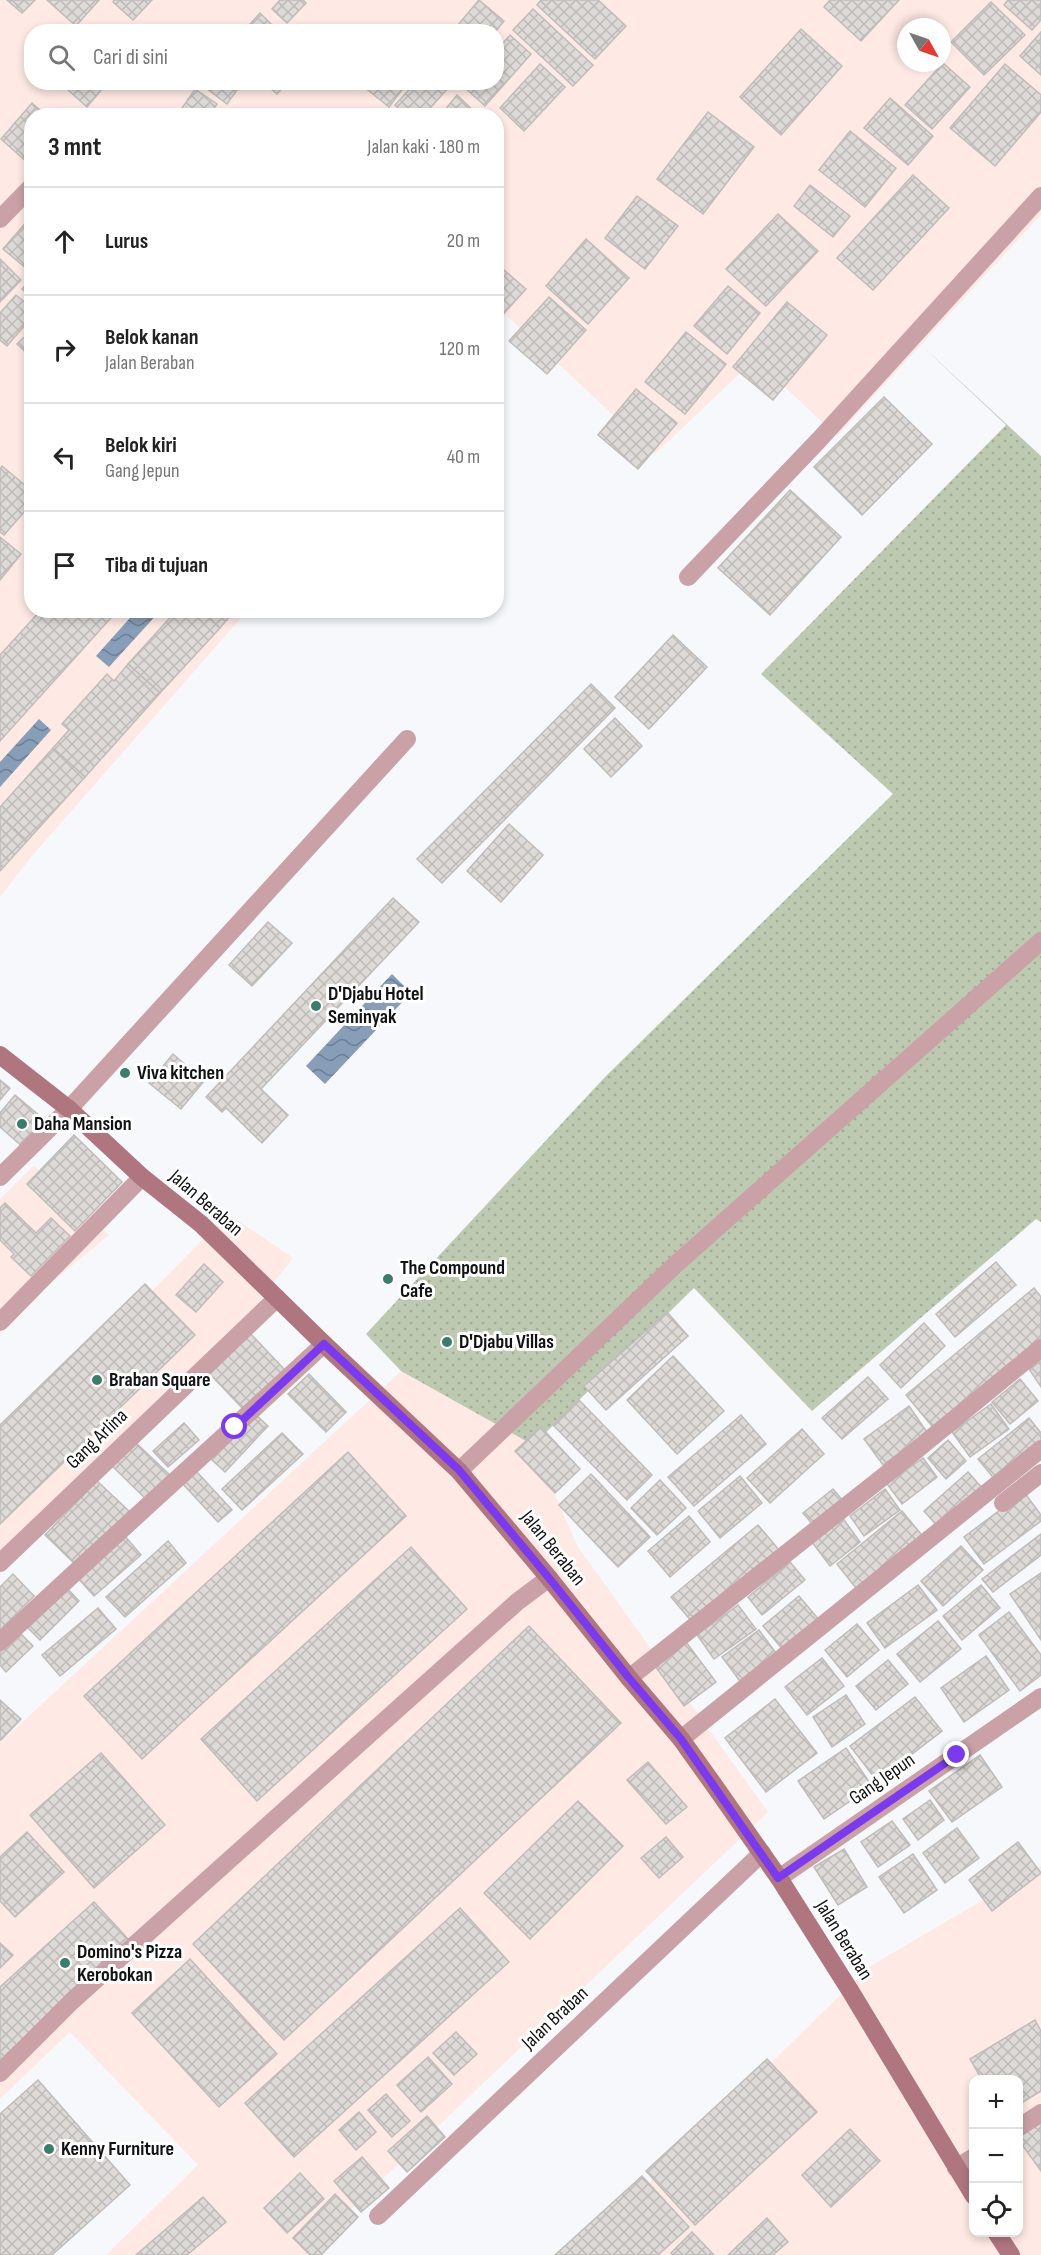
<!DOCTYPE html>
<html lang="id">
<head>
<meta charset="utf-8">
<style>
	:root { --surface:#fff; --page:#f2f2f2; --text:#222; --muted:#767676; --line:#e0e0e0 }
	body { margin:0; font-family:"Sofia Sans Condensed",sans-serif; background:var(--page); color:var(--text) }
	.controls { position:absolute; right:18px; bottom:18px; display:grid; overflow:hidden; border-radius:12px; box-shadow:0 3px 9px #0003 }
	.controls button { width:54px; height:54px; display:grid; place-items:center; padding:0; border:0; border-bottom:2px solid var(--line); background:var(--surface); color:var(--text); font:30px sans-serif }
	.compass { position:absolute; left:897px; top:18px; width:54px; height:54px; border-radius:50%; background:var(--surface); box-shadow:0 3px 9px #0003; rotate:130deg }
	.stop { position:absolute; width:18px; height:18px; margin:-14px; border:4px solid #7c3aed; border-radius:50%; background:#fff }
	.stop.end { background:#7c3aed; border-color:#fff; box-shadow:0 2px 6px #0008 }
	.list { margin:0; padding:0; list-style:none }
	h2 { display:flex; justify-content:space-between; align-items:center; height:78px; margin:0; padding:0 24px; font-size:26px }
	h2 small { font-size:20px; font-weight:400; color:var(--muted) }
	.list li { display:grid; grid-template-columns:39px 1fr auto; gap:18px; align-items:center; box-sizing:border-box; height:108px; padding:0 24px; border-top:2px solid var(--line) }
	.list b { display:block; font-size:22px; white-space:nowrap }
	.list p { margin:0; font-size:20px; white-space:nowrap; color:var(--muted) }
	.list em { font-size:20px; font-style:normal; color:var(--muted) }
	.icon { flex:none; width:33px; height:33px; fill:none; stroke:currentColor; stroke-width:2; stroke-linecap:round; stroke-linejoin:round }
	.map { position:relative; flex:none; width:1041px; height:2255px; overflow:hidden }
	.search { position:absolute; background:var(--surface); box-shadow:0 3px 9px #0003; left:24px; top:24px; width:480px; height:66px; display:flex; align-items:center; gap:15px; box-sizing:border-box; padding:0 21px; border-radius:24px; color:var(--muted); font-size:22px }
	.panel { position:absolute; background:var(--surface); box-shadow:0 3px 9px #0003; left:24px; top:108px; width:480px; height:510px; border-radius:24px }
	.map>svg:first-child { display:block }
	.commercial { fill:#fee9e4; fill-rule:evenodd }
	.grass { fill:url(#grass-dots) }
	.water { fill:url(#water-waves) }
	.building { fill:url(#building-cross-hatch); stroke:#bfbcba; stroke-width:1.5 }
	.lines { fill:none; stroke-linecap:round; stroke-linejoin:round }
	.lane { stroke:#c9a1a7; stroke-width:18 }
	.street { stroke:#c9a1a7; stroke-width:18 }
	.secondary { stroke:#af7680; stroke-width:18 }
	.route { stroke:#7c3aed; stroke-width:8 }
	.poi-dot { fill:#3c7c6a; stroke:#fff; stroke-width:2 }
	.labels { text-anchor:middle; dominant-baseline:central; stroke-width:6; stroke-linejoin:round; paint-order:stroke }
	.poi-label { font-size:20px; font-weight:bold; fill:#111213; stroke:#fff; text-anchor:start }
	.street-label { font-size:20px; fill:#111213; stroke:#fff }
</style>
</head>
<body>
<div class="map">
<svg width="1041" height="2255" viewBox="0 0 1041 2255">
	<defs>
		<pattern id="grass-dots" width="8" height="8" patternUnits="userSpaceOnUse" patternTransform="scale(1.5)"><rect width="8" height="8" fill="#bec9b1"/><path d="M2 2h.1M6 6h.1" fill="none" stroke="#a2ac97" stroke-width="1.8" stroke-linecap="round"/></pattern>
		<pattern id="water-waves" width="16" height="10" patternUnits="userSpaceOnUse" patternTransform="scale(1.5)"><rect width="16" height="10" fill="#879db8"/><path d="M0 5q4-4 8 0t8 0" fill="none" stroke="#6d7f94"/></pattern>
		<pattern id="building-cross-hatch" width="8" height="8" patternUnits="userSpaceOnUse" patternTransform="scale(1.5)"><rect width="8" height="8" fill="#dddad8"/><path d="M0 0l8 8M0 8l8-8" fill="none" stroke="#bdbab8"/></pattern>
	</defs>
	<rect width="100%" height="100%" fill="#f6f8fb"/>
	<!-- commercial -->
	<g class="commercial">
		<path d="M0,0H1041V215L837,436L755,359L655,454L506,315L497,325L496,116H32V610L247,611L31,857L0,897ZM906,27H942V63H906ZM32,32H496V82H32Z"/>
		<polygon points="34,1166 109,1235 0,1324 0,1199"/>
		<polygon points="228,1214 293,1258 229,1340 0,1557 0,1445"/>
		<polygon points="401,1371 533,1445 578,1547 768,1812 306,2252 308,2255 106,2255 198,2165 70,2032 0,2099 0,1743"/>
		<path d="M1041,1866V2255H575L869,1967ZM974,2080H1018V2232H974Z"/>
	</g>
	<!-- grass -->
	<polygon class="grass" points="921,345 1041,456 1041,1222 1036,1219 812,1411 694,1288 533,1445 401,1371 366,1334 605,1077 893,794 761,674 1006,425"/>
	<!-- water -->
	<g class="water">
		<polygon points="137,610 160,611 109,667 96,656"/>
		<polygon points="39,719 51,730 0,787 0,762"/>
		<polygon points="392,974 411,993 325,1084 306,1066"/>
	</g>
	<!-- building -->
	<g class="building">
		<polygon points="7,0 35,0 22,13"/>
		<polygon points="47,0 99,0 76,26"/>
		<polygon points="114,0 152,0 133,20 113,2"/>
		<polygon points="280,0 303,0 306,3 287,23 272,9"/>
		<polygon points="479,0 504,21 495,32 452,32"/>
		<polygon points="541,0 598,0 626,26 595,59 537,5"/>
		<polygon points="830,0 899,0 861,41 824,7"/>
		<polygon points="1008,0 1041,0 1041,20 1032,30 1004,5"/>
		<polygon points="991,2 1025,35 984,75 951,42"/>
		<polygon points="533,9 593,65 573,86 513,30"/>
		<polygon points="260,13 279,32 243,32"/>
		<polygon points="801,29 842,66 781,135 740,97"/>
		<polygon points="1041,32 1041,75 1020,56"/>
		<polygon points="510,35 531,54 485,106 464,87 469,82 496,82 496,51"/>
		<polygon points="943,63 970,87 932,129 905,105"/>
		<polygon points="540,64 565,87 524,131 500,108"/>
		<polygon points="1005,64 1041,95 1041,112 995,166 950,128"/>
		<polygon points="59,82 108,82 87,107"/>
		<polygon points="204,82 243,82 227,104 202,85"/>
		<polygon points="263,82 288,82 277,94"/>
		<polygon points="358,82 408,82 389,107"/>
		<polygon points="416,82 444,82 449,87 423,116 406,116 395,105"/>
		<polygon points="195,89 217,104 209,116 181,116 178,114"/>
		<polygon points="457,95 478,115 478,116 440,116"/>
		<polygon points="890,98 933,136 908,165 864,128"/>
		<polygon points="32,103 47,116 32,116 32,162 29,164 1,139"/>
		<polygon points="389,108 397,116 382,116"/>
		<polygon points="708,112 754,147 703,214 657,179"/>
		<polygon points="850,131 896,168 865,207 819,170"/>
		<polygon points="913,175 949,208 873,290 837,258"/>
		<polygon points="810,185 850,216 833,237 794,206"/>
		<polygon points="637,196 678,226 645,269 605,238"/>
		<polygon points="778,214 818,251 766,306 726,269"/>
		<polygon points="28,220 32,223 32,263 27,269 3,249"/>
		<polygon points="586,239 629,278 588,324 546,286"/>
		<polygon points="0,259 21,280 0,302"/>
		<polygon points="496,263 526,289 496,322"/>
		<polygon points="32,278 32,298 22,289"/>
		<polygon points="728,286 760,313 727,354 694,326"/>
		<polygon points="16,295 32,308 32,317 7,346 0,340 0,313"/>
		<polygon points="549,297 586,330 547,374 509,341"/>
		<polygon points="787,302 827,335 773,400 733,367"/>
		<polygon points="32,330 32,358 17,344"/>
		<polygon points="686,332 726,364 685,414 645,382"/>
		<polygon points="636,389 677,423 638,469 598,435"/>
		<polygon points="884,397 932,444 862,515 814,467"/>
		<polygon points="2,466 32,491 32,503 4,535 0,532 0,469"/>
		<polygon points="790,490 841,537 770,615 718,568"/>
		<polygon points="0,537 21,554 0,580"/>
		<polygon points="41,610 118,610 0,741 0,655"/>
		<polygon points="177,610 200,610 220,628 160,693 128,664"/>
		<polygon points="200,610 235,610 220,628"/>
		<polygon points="673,635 707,667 649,729 615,697"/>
		<polygon points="128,664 160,693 85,777 53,748 69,730 62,724 107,674 114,681"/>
		<polygon points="591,684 615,708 442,883 417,859"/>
		<polygon points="615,718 642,746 611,777 584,749"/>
		<polygon points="53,748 85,777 27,841 0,816 0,807"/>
		<polygon points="0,816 27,841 0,871"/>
		<polygon points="509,824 543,855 501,902 467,871"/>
		<polygon points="393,898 419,922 261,1089 288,1115 262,1143 226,1108 222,1112 206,1097"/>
		<polygon points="268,922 292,943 252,986 229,965"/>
		<polygon points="173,1054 204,1081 181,1109 149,1083"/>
		<polygon points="0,1080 10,1088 0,1100"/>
		<polygon points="15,1095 46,1121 24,1148 0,1127 0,1113"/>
		<polygon points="74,1135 122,1182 75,1231 27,1184"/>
		<polygon points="5,1203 36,1233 51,1218 70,1236 31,1276 11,1257 14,1254 0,1240 0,1208"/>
		<polygon points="996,1262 1016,1285 955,1337 936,1314"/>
		<polygon points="204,1264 223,1282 196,1312 176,1295"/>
		<polygon points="145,1284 195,1335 0,1524 0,1425"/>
		<polygon points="1034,1288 1041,1297 1041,1343 936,1431 906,1395"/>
		<polygon points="667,1312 688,1336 606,1410 584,1386"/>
		<polygon points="924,1323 945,1346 901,1388 880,1365"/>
		<polygon points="247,1330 285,1370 244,1410 206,1370"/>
		<polygon points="673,1356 724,1411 677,1454 627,1400"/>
		<polygon points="1041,1361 1041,1387 1029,1369"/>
		<polygon points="309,1374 346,1412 326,1432 288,1394"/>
		<polygon points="868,1377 888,1399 842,1439 822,1418"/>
		<polygon points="1020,1379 1038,1401 1010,1424 992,1402"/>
		<polygon points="579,1400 652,1475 627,1500 553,1425"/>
		<polygon points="991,1404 1009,1429 970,1457 952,1432"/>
		<polygon points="909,1406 927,1432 883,1465 864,1439"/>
		<polygon points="255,1414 268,1426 225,1472 212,1460"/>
		<polygon points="741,1415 766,1444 694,1506 668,1477"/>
		<polygon points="1029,1418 1041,1433 1041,1446 996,1481 978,1459"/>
		<polygon points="184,1423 199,1440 168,1467 153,1451"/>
		<polygon points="541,1427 580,1469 555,1493 515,1451"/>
		<polygon points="802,1429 824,1454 770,1503 747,1478"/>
		<polygon points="282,1433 303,1454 242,1510 222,1489"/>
		<polygon points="948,1440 966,1461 946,1479 928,1458"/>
		<polygon points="134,1441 171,1476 148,1501 111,1465"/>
		<polygon points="348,1452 406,1516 142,1759 84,1696"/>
		<polygon points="923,1458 937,1477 902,1504 887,1484"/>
		<polygon points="196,1471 232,1510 218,1522 182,1483"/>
		<polygon points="968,1472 983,1489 939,1528 924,1511"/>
		<polygon points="591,1474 650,1537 618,1567 559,1505"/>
		<polygon points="740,1476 762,1503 720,1538 698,1511"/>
		<polygon points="660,1480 686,1508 657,1535 631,1508"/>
		<polygon points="97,1481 129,1511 77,1566 45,1535"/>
		<polygon points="833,1489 844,1502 815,1527 803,1513"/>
		<polygon points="885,1489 900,1510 864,1536 850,1516"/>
		<polygon points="1024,1492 1041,1515 1041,1521 984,1564 964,1537"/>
		<polygon points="902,1511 925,1539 859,1592 837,1564"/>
		<polygon points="689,1516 710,1542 670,1577 648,1551"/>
		<polygon points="842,1517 860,1542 830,1566 811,1541"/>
		<polygon points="758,1525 779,1550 692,1622 671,1597"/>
		<polygon points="1041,1534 1041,1555 993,1592 982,1579"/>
		<polygon points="124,1535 141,1555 94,1596 76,1576"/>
		<polygon points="168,1541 186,1563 125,1617 106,1597"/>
		<polygon points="961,1546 983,1570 943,1606 921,1581"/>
		<polygon points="411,1547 467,1609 257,1801 201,1739"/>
		<polygon points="790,1562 805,1580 762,1615 748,1597"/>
		<polygon points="1041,1573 1041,1640 1010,1594"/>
		<polygon points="13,1574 34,1596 0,1630 0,1587"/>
		<polygon points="918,1585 937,1610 885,1648 867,1623"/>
		<polygon points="981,1585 1000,1608 962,1640 943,1616"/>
		<polygon points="66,1587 79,1601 40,1640 26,1626"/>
		<polygon points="799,1596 820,1621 784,1651 763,1626"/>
		<polygon points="738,1605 756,1629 714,1659 697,1635"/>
		<polygon points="98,1608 116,1629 60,1676 42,1655"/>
		<polygon points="1009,1612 1041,1655 1041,1675 1020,1691 979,1635"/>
		<polygon points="938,1621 961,1649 920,1682 897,1654"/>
		<polygon points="857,1624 879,1650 847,1677 825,1650"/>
		<polygon points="529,1626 621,1723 284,2040 193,1944"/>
		<polygon points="759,1630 779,1657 742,1684 722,1657"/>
		<polygon points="20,1633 33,1646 6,1672 0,1665 0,1652"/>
		<polygon points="686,1642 716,1682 684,1706 655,1666"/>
		<polygon points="986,1656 1009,1690 964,1722 941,1688"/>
		<polygon points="822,1658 844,1686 807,1715 785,1687"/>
		<polygon points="888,1660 908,1684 876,1710 856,1686"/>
		<polygon points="846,1695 865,1724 832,1747 813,1717"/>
		<polygon points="915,1697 942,1731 877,1781 850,1746"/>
		<polygon points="775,1699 817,1753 766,1792 725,1738"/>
		<polygon points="0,1700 21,1719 1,1740 0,1740"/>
		<polygon points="846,1748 872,1786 824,1819 798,1781"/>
		<polygon points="101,1753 165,1825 94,1888 30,1815"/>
		<polygon points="980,1755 1002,1787 952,1822 929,1791"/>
		<polygon points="648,1762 687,1807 666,1824 627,1780"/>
		<polygon points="930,1800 944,1820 918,1840 903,1819"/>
		<polygon points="578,1801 623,1846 530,1939 484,1893"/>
		<polygon points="892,1821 910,1845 878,1867 861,1842"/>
		<polygon points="957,1828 979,1858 945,1883 923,1853"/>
		<polygon points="27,1832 64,1872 15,1917 0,1901 0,1857"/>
		<polygon points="666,1837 683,1857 659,1878 641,1858"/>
		<polygon points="1018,1842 1041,1873 992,1911 969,1880"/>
		<polygon points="844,1849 867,1887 838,1905 814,1867"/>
		<polygon points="913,1854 937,1890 904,1913 879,1877"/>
		<polygon points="94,1902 129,1940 0,2060 0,1987"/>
		<polygon points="460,1908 509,1962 294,2157 245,2103"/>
		<polygon points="0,1943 13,1955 0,1968"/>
		<polygon points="190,1959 277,2054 219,2107 132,2013"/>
		<polygon points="1035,2020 1041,2031 1041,2091 1018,2105 1018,2080 982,2080 970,2059"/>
		<polygon points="456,2032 477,2054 454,2075 433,2053"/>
		<polygon points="428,2057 452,2084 421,2112 397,2085"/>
		<polygon points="767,2059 817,2112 695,2225 646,2171"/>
		<polygon points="38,2080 130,2185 52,2255 0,2255 0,2114"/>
		<polygon points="386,2094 410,2121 392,2137 368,2110"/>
		<polygon points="359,2112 376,2132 356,2150 339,2130"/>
		<polygon points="427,2116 445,2137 407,2172 388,2151"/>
		<polygon points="1041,2120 1041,2171 1018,2139 1018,2136"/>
		<polygon points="850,2129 880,2161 831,2207 802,2175"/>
		<polygon points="362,2157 389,2188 361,2212 334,2181"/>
		<polygon points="300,2173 324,2199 287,2233 264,2208"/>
		<polygon points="642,2176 689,2227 658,2255 555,2255"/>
		<polygon points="335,2194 358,2217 321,2255 310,2255 293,2238"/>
		<polygon points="203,2197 226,2222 187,2255 136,2255"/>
		<polygon points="767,2218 788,2242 773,2255 728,2255"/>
		<polygon points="692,2232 714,2255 673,2255 671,2253"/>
	</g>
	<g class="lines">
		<!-- lane -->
		<g class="lane">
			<polyline points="69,1109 407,739"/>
			<polyline points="0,1322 142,1177"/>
			<polyline points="0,2073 72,2001 517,1602 549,1578"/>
		</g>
		<!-- street -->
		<g class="street">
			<polyline points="0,219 32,186"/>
			<polyline points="688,577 818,441 1041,196"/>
			<polyline points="0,1177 69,1109"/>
			<polyline points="459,1471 675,1265 1041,941"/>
			<polyline points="1003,1503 1041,1473"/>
			<polyline points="0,1563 277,1298"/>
			<path d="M0,1642C107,1542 216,1444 324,1344"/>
			<polyline points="629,1678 908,1457 1041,1348"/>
			<polyline points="681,1739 1041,1449"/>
			<polyline points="779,1878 1041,1697"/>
			<polyline points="1018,2128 1041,2113"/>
			<polyline points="956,2168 974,2157"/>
			<polyline points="378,2216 762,1853"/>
		</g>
		<!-- secondary -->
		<g class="secondary">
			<polyline points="0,1055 69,1109 142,1177 201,1224 324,1344 459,1471 549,1578 629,1678 681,1739 716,1788 779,1878 851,1992 974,2196"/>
			<polyline points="996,2232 1011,2255"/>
		</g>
	</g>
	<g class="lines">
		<!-- route -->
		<polyline class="route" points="235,1427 324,1344 459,1470 549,1578 629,1678 681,1739 778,1878 957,1755"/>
	</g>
	<!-- markers -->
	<g class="poi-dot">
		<circle cx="316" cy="1006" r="6"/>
		<circle cx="125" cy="1073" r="6"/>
		<circle cx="22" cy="1124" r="6"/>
		<circle cx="388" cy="1279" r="6"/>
		<circle cx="447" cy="1342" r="6"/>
		<circle cx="97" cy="1380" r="6"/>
		<circle cx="65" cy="1963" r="6"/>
		<circle cx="49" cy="2149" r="6"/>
	</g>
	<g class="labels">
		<!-- poi labels -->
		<g class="poi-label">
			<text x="328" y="994">D'Djabu Hotel<tspan x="328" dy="23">Seminyak</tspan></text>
			<text x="137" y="1073">Viva kitchen</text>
			<text x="34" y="1124">Daha Mansion</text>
			<text x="400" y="1268">The Compound<tspan x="400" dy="23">Cafe</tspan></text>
			<text x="459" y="1342">D'Djabu Villas</text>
			<text x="109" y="1380">Braban Square</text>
			<text x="77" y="1952">Domino's Pizza<tspan x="77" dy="23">Kerobokan</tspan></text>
			<text x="61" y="2149">Kenny Furniture</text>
		</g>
		<!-- street labels -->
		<g class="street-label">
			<text transform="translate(206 1203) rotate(41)">Jalan Beraban</text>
			<text transform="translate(97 1439) rotate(-44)">Gang Arlina</text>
			<text transform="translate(553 1548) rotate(51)">Jalan Beraban</text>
			<text transform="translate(882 1779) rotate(-35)">Gang Jepun</text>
			<text transform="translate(844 1940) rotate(58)">Jalan Beraban</text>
			<text transform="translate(555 2018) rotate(-43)">Jalan Braban</text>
		</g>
	</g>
</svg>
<div class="controls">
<button>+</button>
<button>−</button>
<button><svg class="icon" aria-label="locate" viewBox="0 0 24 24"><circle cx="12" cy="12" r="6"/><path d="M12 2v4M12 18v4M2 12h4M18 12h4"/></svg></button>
</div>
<svg class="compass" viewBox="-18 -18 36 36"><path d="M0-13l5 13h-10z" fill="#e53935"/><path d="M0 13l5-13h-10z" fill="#767676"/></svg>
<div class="stop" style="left:235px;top:1427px"></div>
<div class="stop end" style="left:957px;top:1755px"></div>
<div class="search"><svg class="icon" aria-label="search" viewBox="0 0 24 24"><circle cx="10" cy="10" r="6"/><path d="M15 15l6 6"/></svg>Cari di sini</div>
<section class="panel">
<h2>3 mnt<small>Jalan kaki · 180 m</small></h2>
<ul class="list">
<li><svg class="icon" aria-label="ahead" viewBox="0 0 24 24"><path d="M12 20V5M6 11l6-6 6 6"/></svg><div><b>Lurus</b></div><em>20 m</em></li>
<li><svg class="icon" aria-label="right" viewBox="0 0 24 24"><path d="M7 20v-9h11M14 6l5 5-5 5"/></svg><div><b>Belok kanan</b><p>Jalan Beraban</p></div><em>120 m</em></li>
<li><svg class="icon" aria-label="left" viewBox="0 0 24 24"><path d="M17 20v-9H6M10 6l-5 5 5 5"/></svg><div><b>Belok kiri</b><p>Gang Jepun</p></div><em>40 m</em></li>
<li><svg class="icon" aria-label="arrive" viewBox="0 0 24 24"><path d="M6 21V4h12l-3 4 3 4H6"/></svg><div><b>Tiba di tujuan</b></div></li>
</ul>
</section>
</div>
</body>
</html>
